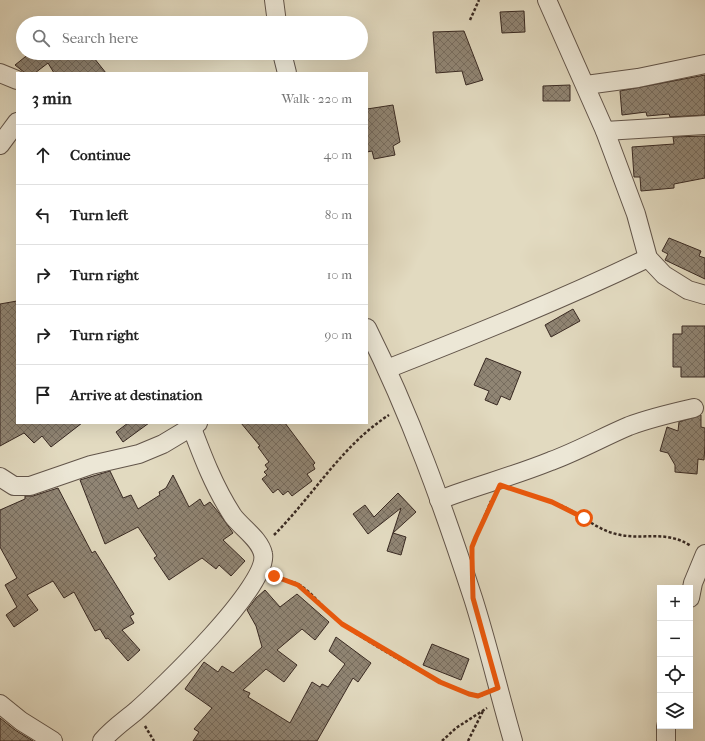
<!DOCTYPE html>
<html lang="en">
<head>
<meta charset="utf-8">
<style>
	:root { --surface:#fff; --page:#f6f6f6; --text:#222; --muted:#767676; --line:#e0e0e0 }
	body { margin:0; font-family:"IM FELL French Canon",serif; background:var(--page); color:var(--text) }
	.controls { position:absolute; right:12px; bottom:12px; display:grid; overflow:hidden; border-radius:0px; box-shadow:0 4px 16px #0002 }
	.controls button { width:36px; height:36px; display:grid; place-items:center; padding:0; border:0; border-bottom:1px solid var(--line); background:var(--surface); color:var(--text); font:20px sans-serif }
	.stop { position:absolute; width:12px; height:12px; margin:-9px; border:3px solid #ea580c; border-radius:50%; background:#fff }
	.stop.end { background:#ea580c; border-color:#fff; box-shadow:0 1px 4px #0008 }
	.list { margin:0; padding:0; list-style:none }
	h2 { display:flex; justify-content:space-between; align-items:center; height:52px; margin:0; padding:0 16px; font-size:17px }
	h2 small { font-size:13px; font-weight:400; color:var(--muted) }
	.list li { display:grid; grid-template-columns:26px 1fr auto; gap:12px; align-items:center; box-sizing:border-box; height:60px; padding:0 16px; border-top:1px solid var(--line) }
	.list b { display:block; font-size:15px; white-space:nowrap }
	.list em { font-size:13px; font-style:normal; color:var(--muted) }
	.icon { flex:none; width:22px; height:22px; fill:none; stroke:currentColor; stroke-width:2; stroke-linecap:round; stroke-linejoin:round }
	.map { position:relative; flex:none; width:705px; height:741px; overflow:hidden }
	.search { position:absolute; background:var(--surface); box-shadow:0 4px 16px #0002; left:16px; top:16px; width:352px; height:44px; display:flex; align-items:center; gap:10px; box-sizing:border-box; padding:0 14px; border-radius:22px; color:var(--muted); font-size:15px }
	.panel { position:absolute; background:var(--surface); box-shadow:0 4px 16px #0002; left:16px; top:72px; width:352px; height:352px; border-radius:0px }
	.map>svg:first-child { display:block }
	.building { fill:url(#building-cross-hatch); stroke:#382922 }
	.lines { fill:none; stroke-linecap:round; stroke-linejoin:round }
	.minor-casing { stroke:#62554a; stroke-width:20 }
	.path { stroke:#382922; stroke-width:2.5; stroke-dasharray:3 2; stroke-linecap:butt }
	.minor { stroke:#ece7d6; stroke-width:18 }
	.route { stroke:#ea580c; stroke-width:5 }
</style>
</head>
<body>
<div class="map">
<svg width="705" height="741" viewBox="0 0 705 741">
	<defs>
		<pattern id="building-cross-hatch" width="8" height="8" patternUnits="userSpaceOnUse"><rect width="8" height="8" fill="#908574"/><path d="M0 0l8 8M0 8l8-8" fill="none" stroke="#776d5f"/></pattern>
	</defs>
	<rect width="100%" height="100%" fill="#e2dac0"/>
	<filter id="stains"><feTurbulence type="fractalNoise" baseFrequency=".005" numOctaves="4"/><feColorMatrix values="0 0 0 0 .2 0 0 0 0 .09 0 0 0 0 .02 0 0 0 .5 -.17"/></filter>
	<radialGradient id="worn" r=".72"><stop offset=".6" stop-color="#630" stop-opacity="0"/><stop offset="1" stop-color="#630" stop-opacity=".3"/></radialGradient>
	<!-- building -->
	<g class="building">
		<polygon points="524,11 525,32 502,33 500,12"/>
		<polygon points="464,31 483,80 466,85 462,71 436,73 433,32"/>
		<polygon points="30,53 90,53 106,73 54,73 48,63 35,73 25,73 15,65"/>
		<polygon points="705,75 705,115 670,117 669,114 647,116 646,112 622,115 620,91"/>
		<polygon points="570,85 570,101 543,101 543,86"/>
		<polygon points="393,105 400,142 393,146 395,155 374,159 372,151 367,152 367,109"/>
		<polygon points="705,136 705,178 674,184 674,188 641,191 640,177 634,177 632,147 674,144 673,137"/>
		<polygon points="669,238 701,251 699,256 705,258 705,279 665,260 668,254 662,251"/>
		<polygon points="17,301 17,423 82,423 51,447 42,436 34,443 24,433 0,446 0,304"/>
		<polygon points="573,309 580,321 551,337 545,325"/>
		<polygon points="682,326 705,326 705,377 681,377 681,367 673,367 673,334 682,334"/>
		<polygon points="486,358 521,372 510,400 501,396 497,405 485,400 489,391 474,385"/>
		<polygon points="701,415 701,427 705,428 705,445 704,460 698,459 697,474 675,472 675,465 668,453 660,451 667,427 678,431 679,422"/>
		<polygon points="128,423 149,423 123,442 116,432"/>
		<polygon points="241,423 285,423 315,463 313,465 315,469 307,474 312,481 292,496 288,491 283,495 278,489 273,493 262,479 267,475 264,472 268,469 265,465 269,462 258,447 260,446"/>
		<polygon points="110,471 123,498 131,495 138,509 160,495 159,492 166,488 173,475 189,507 200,499 204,506 210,502 219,513 233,533 223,540 245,561 231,576 219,565 216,569 202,558 169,580 154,558 157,556 138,527 105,544 80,480"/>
		<polygon points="58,488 92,553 95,551 134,614 130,616 134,623 122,630 140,650 128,661 108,638 106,639 100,629 95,631 74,592 64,598 53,581 27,595 38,610 14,627 6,615 17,607 5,585 17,578 0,547 0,510 25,499 25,496 33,496"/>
		<polygon points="398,493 416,512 393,533 406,537 401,555 387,551 401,508 368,534 353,514 365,505 374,517"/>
		<polygon points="265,590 280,607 297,594 329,622 315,640 302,629 277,650 297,665 284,682 266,669 243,690 250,693 248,697 290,723 312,682 320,687 322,684 328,687 345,664 329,651 336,637 371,663 358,682 353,678 317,741 193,741 199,732 194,729 212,708 185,689 204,662 218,672 222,666 233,673 262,647 256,626 247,610 256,598"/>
		<polygon points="432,644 469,659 461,680 423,665"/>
		<polygon points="0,718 15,730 33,741 0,741"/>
	</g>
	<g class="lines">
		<!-- minor casing -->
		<g class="minor-casing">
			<g id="minor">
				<polyline points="274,0 277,23"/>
				<polyline points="547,0 605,131 636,214 648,258 664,275 688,290 705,295"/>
				<polyline points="282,53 287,73"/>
				<polyline points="0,73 17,80"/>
				<polyline points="586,85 638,78 705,64"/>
				<polyline points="605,131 705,125"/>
				<polyline points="0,145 17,122"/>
				<path d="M367,328C410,414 443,506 473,598C488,645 499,693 513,741"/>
				<path d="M387,369C476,334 563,299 648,258"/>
				<polyline points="0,477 14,486 30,486 91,465 139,454 163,444 198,423"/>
				<path d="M439,500C476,486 514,476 551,461C578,451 603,437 629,426C650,418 672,413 694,408"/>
				<polyline points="690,598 693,583 705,554"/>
				<polyline points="0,704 21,721 53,741"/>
				<polyline points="666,726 666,741"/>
				<path d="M102,741C112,729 124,721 136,711C161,689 270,585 263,554C260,539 242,528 233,516C214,487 202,455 190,423"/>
			</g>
		</g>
		<!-- path -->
		<g class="path">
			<polyline points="470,20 479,0"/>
			<path d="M518,491C535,497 554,501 570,510C585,518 599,530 616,534C643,541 665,529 691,546"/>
			<path d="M274,535C313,496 342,445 389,415"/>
			<polyline points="473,544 491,501"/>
			<path d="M275,576C282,579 291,581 298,584C314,593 327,614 343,625C364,639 462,700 483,695"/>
			<polyline points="145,726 154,741"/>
			<polyline points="442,741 456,728 487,708"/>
			<polyline points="468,741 483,711"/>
		</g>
		<!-- minor -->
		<use href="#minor" class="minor"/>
	</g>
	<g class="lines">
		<!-- route -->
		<polyline class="route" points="274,576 298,585 342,624 440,682 469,694 478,696 498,688 473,598 472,557 472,547 476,537 500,485 552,502 584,518"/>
	</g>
	<rect width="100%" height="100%" filter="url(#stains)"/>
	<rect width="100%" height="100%" fill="url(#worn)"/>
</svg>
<div class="controls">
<button>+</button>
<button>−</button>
<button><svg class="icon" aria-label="locate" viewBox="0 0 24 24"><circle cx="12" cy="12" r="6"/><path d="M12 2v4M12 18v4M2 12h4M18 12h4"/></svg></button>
<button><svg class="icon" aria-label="layers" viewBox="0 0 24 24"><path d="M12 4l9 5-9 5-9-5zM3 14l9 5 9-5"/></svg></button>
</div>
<div class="stop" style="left:584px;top:518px"></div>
<div class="stop end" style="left:274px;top:576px"></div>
<div class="search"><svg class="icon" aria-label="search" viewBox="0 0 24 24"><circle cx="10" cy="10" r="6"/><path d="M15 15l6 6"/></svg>Search here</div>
<section class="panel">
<h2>3 min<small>Walk · 220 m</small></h2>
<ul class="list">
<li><svg class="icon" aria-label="ahead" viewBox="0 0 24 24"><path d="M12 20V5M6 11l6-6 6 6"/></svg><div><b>Continue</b></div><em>40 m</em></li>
<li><svg class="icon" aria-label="left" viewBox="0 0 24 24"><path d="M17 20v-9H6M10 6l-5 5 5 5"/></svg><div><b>Turn left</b></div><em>80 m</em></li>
<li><svg class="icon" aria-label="right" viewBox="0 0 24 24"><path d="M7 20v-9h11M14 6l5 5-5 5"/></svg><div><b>Turn right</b></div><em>10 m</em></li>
<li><svg class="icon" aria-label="right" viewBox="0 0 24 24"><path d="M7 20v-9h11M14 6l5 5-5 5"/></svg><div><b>Turn right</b></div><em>90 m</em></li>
<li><svg class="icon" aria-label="arrive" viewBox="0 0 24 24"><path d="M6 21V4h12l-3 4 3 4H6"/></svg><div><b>Arrive at destination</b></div></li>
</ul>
</section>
</div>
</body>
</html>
